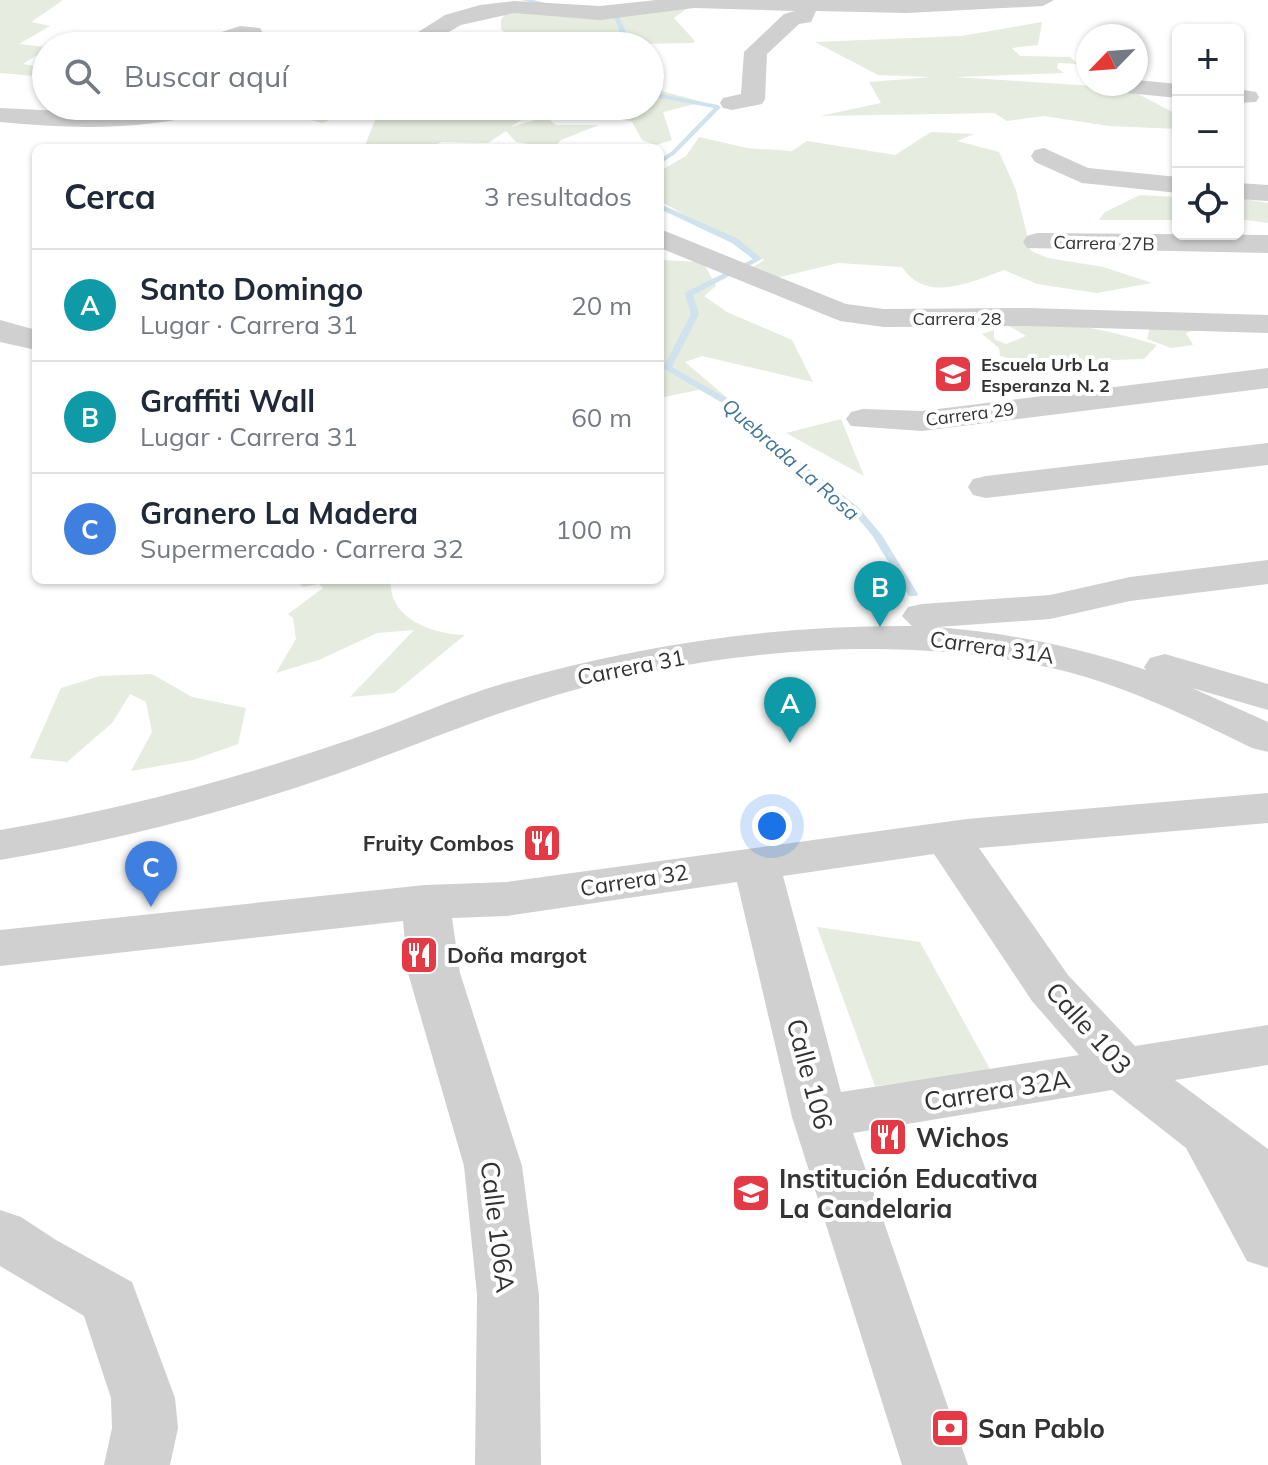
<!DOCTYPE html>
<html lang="es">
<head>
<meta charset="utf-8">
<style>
	:root { --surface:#fff; --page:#f6f6f7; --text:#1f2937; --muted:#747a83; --line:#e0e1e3; --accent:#d93025 }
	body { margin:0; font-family:Mulish,sans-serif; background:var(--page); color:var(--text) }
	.controls { position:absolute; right:24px; top:24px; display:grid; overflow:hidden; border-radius:12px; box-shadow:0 2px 6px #0004 }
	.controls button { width:72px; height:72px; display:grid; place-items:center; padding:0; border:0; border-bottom:2px solid var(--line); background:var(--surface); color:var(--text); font:40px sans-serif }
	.compass { position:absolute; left:1076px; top:24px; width:72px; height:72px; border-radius:50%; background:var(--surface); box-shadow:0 2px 6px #0004; rotate:245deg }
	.you { position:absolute; left:772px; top:826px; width:28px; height:28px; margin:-20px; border:6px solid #fff; border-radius:50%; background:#1a73e8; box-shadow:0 0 0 12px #1a73e833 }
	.badge { display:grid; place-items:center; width:52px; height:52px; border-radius:50%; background:var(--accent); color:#fff; font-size:26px; font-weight:700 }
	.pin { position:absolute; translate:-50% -66px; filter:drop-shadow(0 2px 4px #0008) }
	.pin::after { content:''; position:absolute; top:42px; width:28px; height:24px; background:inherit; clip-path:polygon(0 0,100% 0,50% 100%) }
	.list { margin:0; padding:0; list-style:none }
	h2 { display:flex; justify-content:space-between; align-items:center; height:104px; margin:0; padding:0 32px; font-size:34px }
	h2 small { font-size:26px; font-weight:400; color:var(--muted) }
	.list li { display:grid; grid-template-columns:52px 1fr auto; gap:24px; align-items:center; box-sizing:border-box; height:112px; padding:0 32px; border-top:2px solid var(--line) }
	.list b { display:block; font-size:30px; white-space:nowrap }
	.list p { margin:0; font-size:26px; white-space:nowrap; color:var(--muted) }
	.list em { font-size:26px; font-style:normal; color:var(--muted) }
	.icon { flex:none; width:44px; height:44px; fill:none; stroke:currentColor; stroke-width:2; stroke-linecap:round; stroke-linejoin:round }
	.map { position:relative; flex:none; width:1268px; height:1465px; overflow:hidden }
	.search { position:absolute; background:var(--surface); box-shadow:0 2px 6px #0004; left:32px; top:32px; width:632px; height:88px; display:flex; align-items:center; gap:20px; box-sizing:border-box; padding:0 28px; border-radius:44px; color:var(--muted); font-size:30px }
	.panel { position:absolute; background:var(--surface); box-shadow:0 2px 6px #0004; left:32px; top:144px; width:632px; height:440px; border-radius:12px }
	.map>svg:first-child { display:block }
	.green { fill:#e6ecdf }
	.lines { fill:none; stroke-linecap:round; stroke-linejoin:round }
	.stream { fill:#cfe2ee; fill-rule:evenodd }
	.minor { fill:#d0d0d0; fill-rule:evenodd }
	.labels { text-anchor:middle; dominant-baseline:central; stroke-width:8; stroke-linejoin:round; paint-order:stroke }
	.far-street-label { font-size:18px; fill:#333; stroke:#fff }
	.far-poi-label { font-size:18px; font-weight:bold; fill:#333; stroke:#fff; text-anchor:start }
	.far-water-label { font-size:20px; font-style:italic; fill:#3f7597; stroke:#fff }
	.street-label { font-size:22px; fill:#333; stroke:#fff }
	.poi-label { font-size:22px; font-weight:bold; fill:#333; stroke:#fff; text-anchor:end }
	.near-street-label { font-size:26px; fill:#333; stroke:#fff }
	.near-poi-label { font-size:26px; font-weight:bold; fill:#333; stroke:#fff; text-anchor:start }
</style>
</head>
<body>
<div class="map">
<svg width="1268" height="1465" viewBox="0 0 1268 1465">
	<rect width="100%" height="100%" fill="#fff"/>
	<!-- green -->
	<g class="green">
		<polygon points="0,0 63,0 31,22 50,26 19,44 46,47 46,56 37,55 23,64 46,68 46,77 0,73"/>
		<polygon points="686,9 674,18 695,41 693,43 518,46 501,29 501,20 507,11"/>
		<polygon points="1042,22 1038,45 1012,48 1020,56 1070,57 1078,64 1058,63 1057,68 1064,73 954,77 1127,88 1178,115 1178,129 1109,126 1044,116 1007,121 994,113 820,116 881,103 869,82 932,77 878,75 815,42 961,36"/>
		<polygon points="650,88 703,102 663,112 672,140 656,145 642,140 632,122 579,108 524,118 511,127 546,117 556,125 599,125 561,140 554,148 516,142 506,131 488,143 442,142 426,148 364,148 375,120 387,106 650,106"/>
		<polygon points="295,106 366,106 322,123 282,112"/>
		<path d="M931,132L974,134L957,141L999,152L1016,190L1031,251L1048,258L1103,267L1152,283L1097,293L1037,284L1004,270C970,282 927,304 902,267L838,263L776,278L752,268L764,260L660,201V171L686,156L699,137L747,148L792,151L807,141L895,155Z"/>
		<polygon points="1140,195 1178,197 1178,220 1099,220 1105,212"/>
		<polygon points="1238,198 1268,203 1268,223 1238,219"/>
		<polygon points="660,260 703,262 716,286 704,296 727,312 792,340 813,382 702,356 685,362 732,402 703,389 660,398"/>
		<path d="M1037,323C1080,323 1117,333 1157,345L1144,359L1048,362L1050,369L1000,356L999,348L982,334L994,330V339L1006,344L1026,336L1009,326Z"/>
		<polygon points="1150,327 1203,327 1186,333 1193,345 1171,348 1147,339"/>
		<polygon points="841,419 864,476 786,433"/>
		<path d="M296,580H391C388,619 433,634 465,635L394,693L350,697L414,630L377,633L319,660L276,673L296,639L293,618L288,614L323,588L319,584L303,587Z"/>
		<polygon points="152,674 192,697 246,708 238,744 193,760 131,771 152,732 146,702 130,694 112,723 67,762 30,758 61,688 100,676"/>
		<polygon points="817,927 920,942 991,1071 875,1086"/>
	</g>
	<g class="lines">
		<!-- stream -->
		<g class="stream">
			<polygon points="521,0 533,0 554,5 551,7"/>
			<polygon points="603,12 619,17 627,34 638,46 632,46 621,35 615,19 601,15"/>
			<polygon points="650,92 718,105 721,107 675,154 660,164 660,159 671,152 714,108 650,96"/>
			<polygon points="660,204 738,239 762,259 693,295 699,314 672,367 740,406 784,449 858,507 881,534 918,594 917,596 909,596 872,535 852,511 778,453 734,410 663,368 691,314 685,294 686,292 753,259 732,243 660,209"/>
		</g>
		<!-- minor -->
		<g class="minor">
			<polygon points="656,0 1054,0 1043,6 907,13 816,11 811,22 799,24 767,54 765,99 762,104 732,110 723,108 720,103 723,98 741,94 744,52 784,14 795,11 694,8 600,20 514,13 461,25 424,46 396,46 445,15 480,5 514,1 600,6"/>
			<polygon points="240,26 260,28 263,33 260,38 224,46 191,46 194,41"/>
			<polygon points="1136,80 1178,84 1178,98 1117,92 1108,90 1105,85 1136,84"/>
			<polygon points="1238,89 1256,92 1259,97 1256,102 1238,103"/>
			<path d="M178,106H218L215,111C143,131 74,129 0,122V108L103,113Z"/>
			<polygon points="1044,148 1088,168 1178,177 1178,193 1082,183 1035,162 1031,156 1035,150"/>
			<polygon points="1238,183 1268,185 1268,201 1238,199"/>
			<polygon points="660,229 846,304 884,309 1027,308 1268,315 1268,333 1027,326 884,327 840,321 660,248"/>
			<polygon points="1037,233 1268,235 1268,253 1027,248 1023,242 1027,236"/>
			<polygon points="0,320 36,330 36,350 0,342"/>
			<polygon points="1268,368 1268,388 922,431 851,426 846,419 851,412 863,409 922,411"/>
			<polygon points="1268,443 1268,465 986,498 973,495 968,487 973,479 986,476"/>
			<path d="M1268,560V584L1130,601L1050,619L937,627C1009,633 1078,647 1146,670L1144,667L1150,658L1165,654L1268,684V710L1192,688L1268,722V752L1252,748C1187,716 1118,682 1047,667C883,631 689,652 531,703C452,728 376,762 298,787C200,819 101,843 0,860V830C120,810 236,779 352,739C403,722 453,698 505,683C638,645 773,625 912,626L902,616L908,607L922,604L1050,595L1130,577Z"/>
			<path d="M1268,793V823L979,848L1068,975L1135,1046L1268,1025V1065L1175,1080L1268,1149V1268L1247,1261L1186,1148L1112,1090L853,1133L968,1465H902L792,1117L737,882L507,916L452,918L460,973L522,1166L539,1295L541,1465H475L477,1295L464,1166L408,973L403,921L0,966V930L425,885L507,882L967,819ZM934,854L1032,1001L1079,1055L841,1092L783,876Z"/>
			<polygon points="0,1210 21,1217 56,1240 132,1282 175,1398 178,1428 170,1465 104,1465 112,1428 111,1398 84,1316 0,1266"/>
		</g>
	</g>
	<!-- icons -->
	<defs>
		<g id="school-square" transform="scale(2)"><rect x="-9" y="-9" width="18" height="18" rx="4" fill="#e63946" stroke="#fff"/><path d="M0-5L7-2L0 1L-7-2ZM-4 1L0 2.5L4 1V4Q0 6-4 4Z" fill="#fff"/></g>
		<g id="restaurant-square" transform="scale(2)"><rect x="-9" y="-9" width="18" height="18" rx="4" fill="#e63946" stroke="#fff"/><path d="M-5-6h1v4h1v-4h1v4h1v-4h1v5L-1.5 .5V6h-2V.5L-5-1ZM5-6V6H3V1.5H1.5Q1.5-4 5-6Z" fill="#fff"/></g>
		<g id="bank-square" transform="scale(2)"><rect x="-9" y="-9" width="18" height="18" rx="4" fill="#e63946" stroke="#fff"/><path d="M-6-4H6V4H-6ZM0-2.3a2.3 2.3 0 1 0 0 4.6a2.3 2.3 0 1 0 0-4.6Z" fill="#fff"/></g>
	</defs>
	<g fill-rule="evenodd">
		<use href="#school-square" x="953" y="374"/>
		<use href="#restaurant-square" x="542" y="843"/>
		<use href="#restaurant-square" x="419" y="955"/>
		<use href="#restaurant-square" x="888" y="1137"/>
		<use href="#school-square" x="751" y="1193"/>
		<use href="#bank-square" x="950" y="1428"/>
	</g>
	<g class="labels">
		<!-- far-street labels -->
		<g class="far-street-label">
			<text transform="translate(1104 243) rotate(1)">Carrera 27B</text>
			<text x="957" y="318">Carrera 28</text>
			<text transform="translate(970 414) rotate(-7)">Carrera 29</text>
		</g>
		<!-- far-poi labels -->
		<g class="far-poi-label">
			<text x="981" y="364">Escuela Urb La<tspan x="981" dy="21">Esperanza N. 2</tspan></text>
		</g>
		<!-- far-water labels -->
		<g class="far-water-label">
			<text transform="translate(791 459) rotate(41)">Quebrada La Rosa</text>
		</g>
		<!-- street labels -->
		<g class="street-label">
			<text transform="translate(992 647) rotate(8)">Carrera 31A</text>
			<text transform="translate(631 667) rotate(-11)">Carrera 31</text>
			<text transform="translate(634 880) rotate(-9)">Carrera 32</text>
		</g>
		<!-- poi labels -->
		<g class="poi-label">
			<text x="514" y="843">Fruity Combos</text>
			<text x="447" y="955" text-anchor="start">Doña margot</text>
		</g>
		<!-- near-street labels -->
		<g class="near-street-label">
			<text transform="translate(1089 1028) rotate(48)">Calle 103</text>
			<text transform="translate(810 1074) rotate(75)">Calle 106</text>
			<text transform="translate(997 1090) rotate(-9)">Carrera 32A</text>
			<text transform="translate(498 1227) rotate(83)">Calle 106A</text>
		</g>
		<!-- near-poi labels -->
		<g class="near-poi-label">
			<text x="916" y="1137">Wichos</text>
			<text x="779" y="1178">Institución Educativa<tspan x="779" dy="30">La Candelaria</tspan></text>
			<text x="978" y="1428">San Pablo</text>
		</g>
	</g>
</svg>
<div class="controls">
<button>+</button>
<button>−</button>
<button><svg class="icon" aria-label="locate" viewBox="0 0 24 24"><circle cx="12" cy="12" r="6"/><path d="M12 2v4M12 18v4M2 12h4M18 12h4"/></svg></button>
</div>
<svg class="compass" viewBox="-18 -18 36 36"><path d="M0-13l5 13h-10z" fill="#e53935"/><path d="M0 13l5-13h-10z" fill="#747a83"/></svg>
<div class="you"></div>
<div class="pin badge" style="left:790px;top:743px;background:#0f9aa8">A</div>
<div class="pin badge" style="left:880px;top:627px;background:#0f9aa8">B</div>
<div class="pin badge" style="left:151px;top:907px;background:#3f7fe0">C</div>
<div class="search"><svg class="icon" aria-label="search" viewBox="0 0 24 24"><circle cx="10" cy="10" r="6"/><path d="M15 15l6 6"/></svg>Buscar aquí</div>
<section class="panel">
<h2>Cerca<small>3 resultados</small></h2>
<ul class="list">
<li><span class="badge" style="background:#0f9aa8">A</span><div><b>Santo Domingo</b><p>Lugar · Carrera 31</p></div><em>20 m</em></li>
<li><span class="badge" style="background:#0f9aa8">B</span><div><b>Graffiti Wall</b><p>Lugar · Carrera 31</p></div><em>60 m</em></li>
<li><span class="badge" style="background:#3f7fe0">C</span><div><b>Granero La Madera</b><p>Supermercado · Carrera 32</p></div><em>100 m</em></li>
</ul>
</section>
</div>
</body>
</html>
